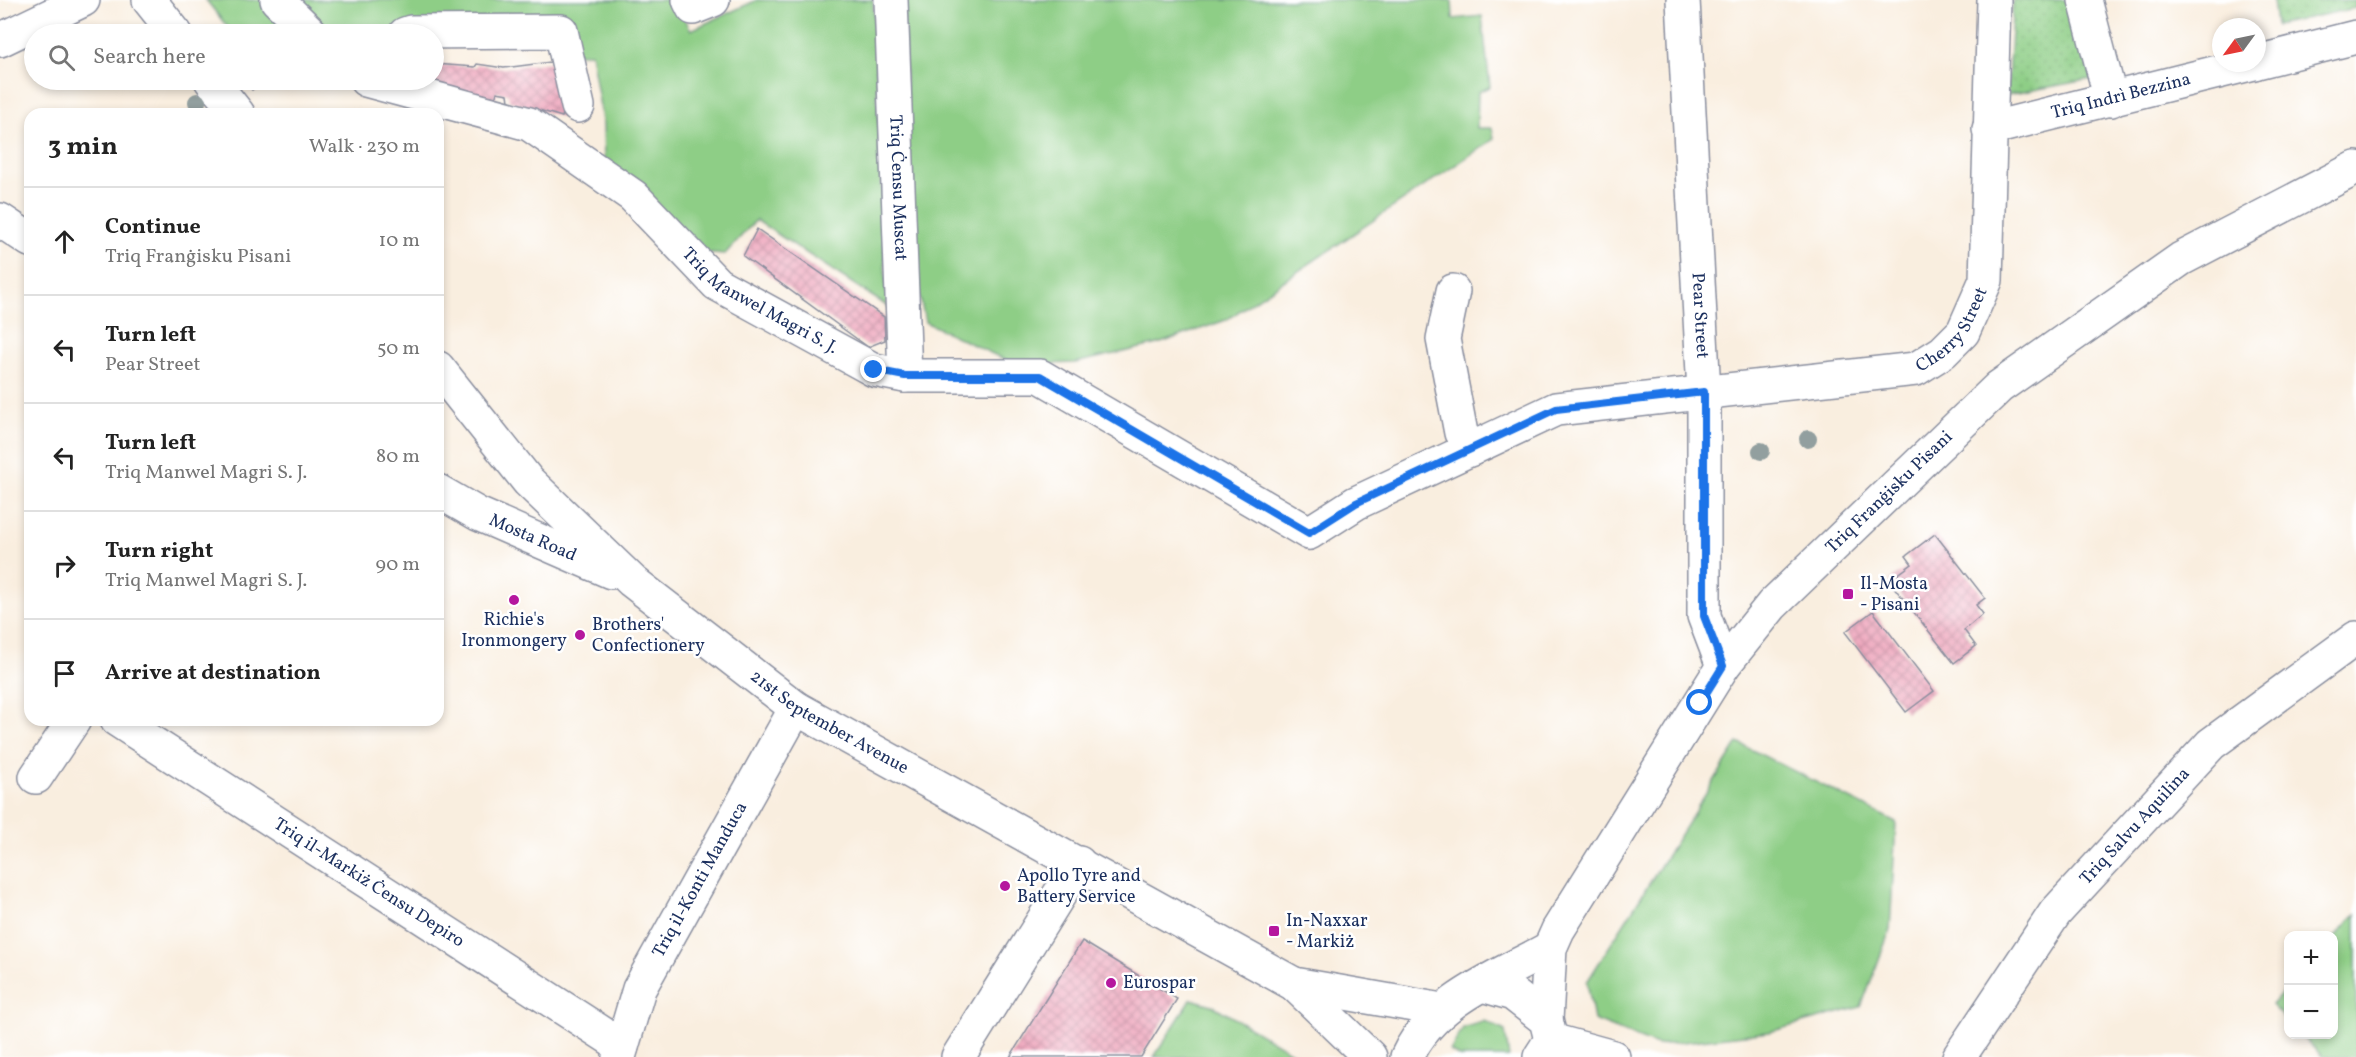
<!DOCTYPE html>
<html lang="en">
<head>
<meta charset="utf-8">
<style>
	:root { --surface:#fff; --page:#f2f2f2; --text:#222; --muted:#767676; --line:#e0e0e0 }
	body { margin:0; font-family:Vollkorn,serif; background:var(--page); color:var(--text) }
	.controls { position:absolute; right:18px; bottom:18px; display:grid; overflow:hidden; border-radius:12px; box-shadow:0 3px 9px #0003 }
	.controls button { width:54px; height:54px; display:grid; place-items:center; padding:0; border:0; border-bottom:2px solid var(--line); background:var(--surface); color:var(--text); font:30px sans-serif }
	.compass { position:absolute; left:2212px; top:18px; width:54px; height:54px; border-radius:50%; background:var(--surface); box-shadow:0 3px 9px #0003; rotate:237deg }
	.stop { position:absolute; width:18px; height:18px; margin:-14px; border:4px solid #1a73e8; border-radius:50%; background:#fff }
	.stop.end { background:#1a73e8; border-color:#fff; box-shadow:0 2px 6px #0008 }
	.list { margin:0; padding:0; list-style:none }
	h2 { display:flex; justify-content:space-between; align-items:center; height:78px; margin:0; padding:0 24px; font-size:26px }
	h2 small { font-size:20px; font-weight:400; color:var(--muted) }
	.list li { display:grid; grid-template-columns:39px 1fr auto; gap:18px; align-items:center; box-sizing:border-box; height:108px; padding:0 24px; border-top:2px solid var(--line) }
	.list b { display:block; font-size:22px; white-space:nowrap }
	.list p { margin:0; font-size:20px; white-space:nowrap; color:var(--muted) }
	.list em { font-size:20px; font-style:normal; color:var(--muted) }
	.icon { flex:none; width:33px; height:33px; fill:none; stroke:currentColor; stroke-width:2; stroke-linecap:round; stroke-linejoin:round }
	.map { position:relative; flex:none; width:2356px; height:1057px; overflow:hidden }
	.search { position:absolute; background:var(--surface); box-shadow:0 3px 9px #0003; left:24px; top:24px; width:420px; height:66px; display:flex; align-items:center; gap:15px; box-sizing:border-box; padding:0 21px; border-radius:33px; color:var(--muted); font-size:22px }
	.panel { position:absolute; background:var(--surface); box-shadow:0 3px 9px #0003; left:24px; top:108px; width:420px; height:618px; border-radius:18px }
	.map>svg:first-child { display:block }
	.grass { fill:#8ece86; stroke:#547e72; stroke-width:1.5 }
	.park { fill:url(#park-dots); stroke:#547e72; stroke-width:1.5 }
	.building { fill:url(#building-cross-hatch) }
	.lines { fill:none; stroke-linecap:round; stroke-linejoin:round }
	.minor-casing { stroke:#8a8e9e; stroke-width:36 }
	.minor { stroke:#fff; stroke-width:33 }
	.tree { fill:#929f9f }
	.route { stroke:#1a73e8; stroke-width:8 }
	.poi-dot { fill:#b5179e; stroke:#fff; stroke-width:2 }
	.labels { text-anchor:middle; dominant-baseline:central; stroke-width:5; stroke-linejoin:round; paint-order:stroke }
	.street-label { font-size:18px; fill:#1b2f5e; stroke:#fff }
	.poi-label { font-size:18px; fill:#1b2f5e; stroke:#fff; text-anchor:start }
</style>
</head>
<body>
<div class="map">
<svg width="2356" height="1057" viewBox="0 0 2356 1057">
	<defs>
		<pattern id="park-dots" width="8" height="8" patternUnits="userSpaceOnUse" patternTransform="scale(1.5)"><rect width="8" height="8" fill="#8ece86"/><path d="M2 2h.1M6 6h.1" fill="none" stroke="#7ab176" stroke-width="1.8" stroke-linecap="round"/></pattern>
		<pattern id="building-cross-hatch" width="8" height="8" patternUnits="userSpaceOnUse" patternTransform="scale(1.5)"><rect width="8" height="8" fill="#eea2b9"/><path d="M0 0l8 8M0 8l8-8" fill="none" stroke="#c0849a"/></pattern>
	</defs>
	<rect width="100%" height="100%" fill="#fff"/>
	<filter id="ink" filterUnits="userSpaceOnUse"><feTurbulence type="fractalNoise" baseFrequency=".0167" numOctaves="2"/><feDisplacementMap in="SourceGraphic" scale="12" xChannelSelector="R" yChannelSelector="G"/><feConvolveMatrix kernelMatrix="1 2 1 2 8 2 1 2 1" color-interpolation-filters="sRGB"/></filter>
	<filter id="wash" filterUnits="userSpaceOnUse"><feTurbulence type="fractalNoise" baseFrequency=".008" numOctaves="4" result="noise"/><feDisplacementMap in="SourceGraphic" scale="24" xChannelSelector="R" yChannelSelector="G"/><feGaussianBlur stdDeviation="1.35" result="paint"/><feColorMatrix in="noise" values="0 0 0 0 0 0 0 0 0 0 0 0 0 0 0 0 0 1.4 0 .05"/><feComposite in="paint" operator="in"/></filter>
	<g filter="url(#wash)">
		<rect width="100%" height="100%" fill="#f9eedf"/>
		<!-- grass -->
		<g class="grass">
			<polygon points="206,0 263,0 302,34 233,34"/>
			<polygon points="291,0 674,0 691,30 757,0 873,0 887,306 756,220 725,254 699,252 604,163 603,125 591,53 578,54 558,20 410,26 378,34 326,34"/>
			<polygon points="903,0 1452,0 1453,19 1482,16 1490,87 1478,92 1477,128 1492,128 1494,139 1226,320 1158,344 1075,363 1016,365 925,322 912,257"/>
			<polygon points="1738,743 1896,822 1890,930 1861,1007 1769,1032 1657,1045 1594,1020 1587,982"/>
			<polygon points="2356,914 2356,1057 2323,1057 2301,1035 2334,1034 2334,938"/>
			<polygon points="2288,986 2288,1022 2271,1005"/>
			<polygon points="1191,999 1212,1005 1300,1057 1154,1057"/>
			<polygon points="1485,1021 1505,1031 1509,1057 1460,1057 1450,1051 1463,1028"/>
		</g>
		<!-- park -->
		<g class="park">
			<polygon points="2013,0 2069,0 2092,79 2007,95"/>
			<polygon points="2273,0 2356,0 2356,8 2276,25"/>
		</g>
		<g id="blocks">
			<!-- building -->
			<g class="building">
				<polygon points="558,61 566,106 562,117 509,101 508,94 497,92 494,104 388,80 434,80 434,64 475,67 477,64 504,68"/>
				<polygon points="244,80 257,80 260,84 252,90"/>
				<polygon points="757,229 884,317 885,340 868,347 743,256"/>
				<polygon points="1935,534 1985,598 1976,605 1983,614 1964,630 1976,646 1954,663 1889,581 1912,564 1906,556"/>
				<polygon points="1873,611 1934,691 1906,712 1845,632"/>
				<polygon points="1082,941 1177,999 1141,1057 1010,1057"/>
			</g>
		</g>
	</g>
	<g filter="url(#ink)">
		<use href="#blocks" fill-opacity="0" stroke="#8a8e9e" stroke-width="1.5"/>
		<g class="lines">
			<!-- minor casing -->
			<g class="minor-casing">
				<g id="minor">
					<polyline points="149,0 176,34"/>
					<polyline points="277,0 312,34"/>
					<polyline points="689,0 693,8 713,0"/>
					<path id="s1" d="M891,0L905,376"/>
					<path id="s2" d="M1683,0L1704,392V616L1723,666"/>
					<polyline points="2085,0 2111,100"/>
					<polyline points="405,34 411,32 561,31 578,106"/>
					<polyline points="0,40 83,0"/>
					<polyline points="2257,62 2356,37"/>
					<polyline points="211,80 238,114"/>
					<path id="s3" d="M366,80L529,124L633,196L717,284L874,370L905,376H1040L1309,533L1356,503L1556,409L1916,369L1943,352L1963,332L1986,280L1994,0"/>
					<path id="s4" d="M1989,129L2254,63"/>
					<polyline points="0,220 30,240"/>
					<polyline points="1453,291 1443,339 1461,433 1472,449"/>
					<path id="s5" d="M438,368L528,481L632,581L796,708L1294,984L1370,1057"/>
					<path id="s6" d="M438,491L478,514L611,572"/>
					<path id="s7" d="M117,720L622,1046"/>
					<polyline points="36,777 74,720"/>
					<polyline points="1294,984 1442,1010"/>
					<polyline points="1482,985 1513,994 1546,1020 1551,1040 1540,1057"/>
					<path id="s8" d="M1546,1020L1550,948L1558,930L1723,666L1772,605L1900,482L1999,387L2181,259L2356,168"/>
					<polyline points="1551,1040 1613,1057"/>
					<path id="s9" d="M619,1057L639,989L796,708"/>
					<polyline points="958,1057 1079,863"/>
					<path d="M1407,1057C1433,1000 1498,977 1550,948"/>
					<path id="s10" d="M1959,1057L2055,913L2211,744L2356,638"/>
				</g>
			</g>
			<!-- minor -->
			<use href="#minor" class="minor"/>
		</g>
		<!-- trees -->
		<g class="tree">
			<circle cx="197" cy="102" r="9"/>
			<circle cx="1808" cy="439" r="9"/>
			<circle cx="1761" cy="451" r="9"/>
		</g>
	</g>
	<g class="lines" filter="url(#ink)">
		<!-- route -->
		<polyline class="route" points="874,370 905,376 1040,376 1309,533 1356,503 1556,409 1704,392 1704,616 1723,666 1700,703"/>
	</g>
	<!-- markers -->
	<g class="poi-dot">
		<rect x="1842" y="588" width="12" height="12" rx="3"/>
		<circle cx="514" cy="600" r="6"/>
		<circle cx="580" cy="635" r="6"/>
		<circle cx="1005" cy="886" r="6"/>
		<rect x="1268" y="925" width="12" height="12" rx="3"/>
		<circle cx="1111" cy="983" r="6"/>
	</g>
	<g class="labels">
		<!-- street labels -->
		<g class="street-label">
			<text stroke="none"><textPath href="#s4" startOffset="136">Triq Indrì Bezzina</textPath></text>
			<text stroke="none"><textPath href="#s1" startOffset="188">Triq Ċensu Muscat</textPath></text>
			<text stroke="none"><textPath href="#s3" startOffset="462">Triq Manwel Magri S. J.</textPath></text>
			<text stroke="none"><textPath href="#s2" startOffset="316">Pear Street</textPath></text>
			<text stroke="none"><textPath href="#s3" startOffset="1768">Cherry Street</textPath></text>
			<text stroke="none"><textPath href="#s8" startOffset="644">Triq Franġisku Pisani</textPath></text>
			<text stroke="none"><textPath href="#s6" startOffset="106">Mosta Road</textPath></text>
			<text stroke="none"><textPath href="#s5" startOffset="532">21st September Avenue</textPath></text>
			<text stroke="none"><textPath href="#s10" startOffset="291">Triq Salvu Aquilina</textPath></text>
			<text stroke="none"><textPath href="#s9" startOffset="196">Triq il-Konti Manduca</textPath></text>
			<text stroke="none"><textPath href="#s7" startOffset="300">Triq il-Markiż Ċensu Depiro</textPath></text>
		</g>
		<!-- poi labels -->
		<g class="poi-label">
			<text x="1860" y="584">Il-Mosta<tspan x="1860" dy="21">- Pisani</tspan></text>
			<text x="514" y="620" text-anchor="middle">Richie's<tspan x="514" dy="21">Ironmongery</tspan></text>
			<text x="592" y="625">Brothers'<tspan x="592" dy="21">Confectionery</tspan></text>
			<text x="1017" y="876">Apollo Tyre and<tspan x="1017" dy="21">Battery Service</tspan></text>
			<text x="1286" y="921">In-Naxxar<tspan x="1286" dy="21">- Markiż</tspan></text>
			<text x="1123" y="983">Eurospar</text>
		</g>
	</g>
</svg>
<div class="controls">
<button>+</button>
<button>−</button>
</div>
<svg class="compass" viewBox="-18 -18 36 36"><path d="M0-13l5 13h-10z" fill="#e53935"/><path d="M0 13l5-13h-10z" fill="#767676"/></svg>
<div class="stop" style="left:1700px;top:703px"></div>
<div class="stop end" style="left:874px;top:370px"></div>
<div class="search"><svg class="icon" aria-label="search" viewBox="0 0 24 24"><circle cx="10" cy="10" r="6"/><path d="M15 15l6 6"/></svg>Search here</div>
<section class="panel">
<h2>3 min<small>Walk · 230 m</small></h2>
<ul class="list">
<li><svg class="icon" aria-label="ahead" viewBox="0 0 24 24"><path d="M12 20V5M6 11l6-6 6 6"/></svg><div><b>Continue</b><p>Triq Franġisku Pisani</p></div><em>10 m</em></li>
<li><svg class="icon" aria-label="left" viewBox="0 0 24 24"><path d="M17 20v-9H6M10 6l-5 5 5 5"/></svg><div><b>Turn left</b><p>Pear Street</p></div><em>50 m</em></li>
<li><svg class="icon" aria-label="left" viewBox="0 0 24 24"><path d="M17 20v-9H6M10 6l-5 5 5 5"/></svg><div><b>Turn left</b><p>Triq Manwel Magri S. J.</p></div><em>80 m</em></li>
<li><svg class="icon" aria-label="right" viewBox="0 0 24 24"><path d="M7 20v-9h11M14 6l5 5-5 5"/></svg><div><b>Turn right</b><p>Triq Manwel Magri S. J.</p></div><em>90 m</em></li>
<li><svg class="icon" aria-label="arrive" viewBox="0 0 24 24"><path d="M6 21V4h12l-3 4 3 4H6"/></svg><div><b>Arrive at destination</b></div></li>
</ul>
</section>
</div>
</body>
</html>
